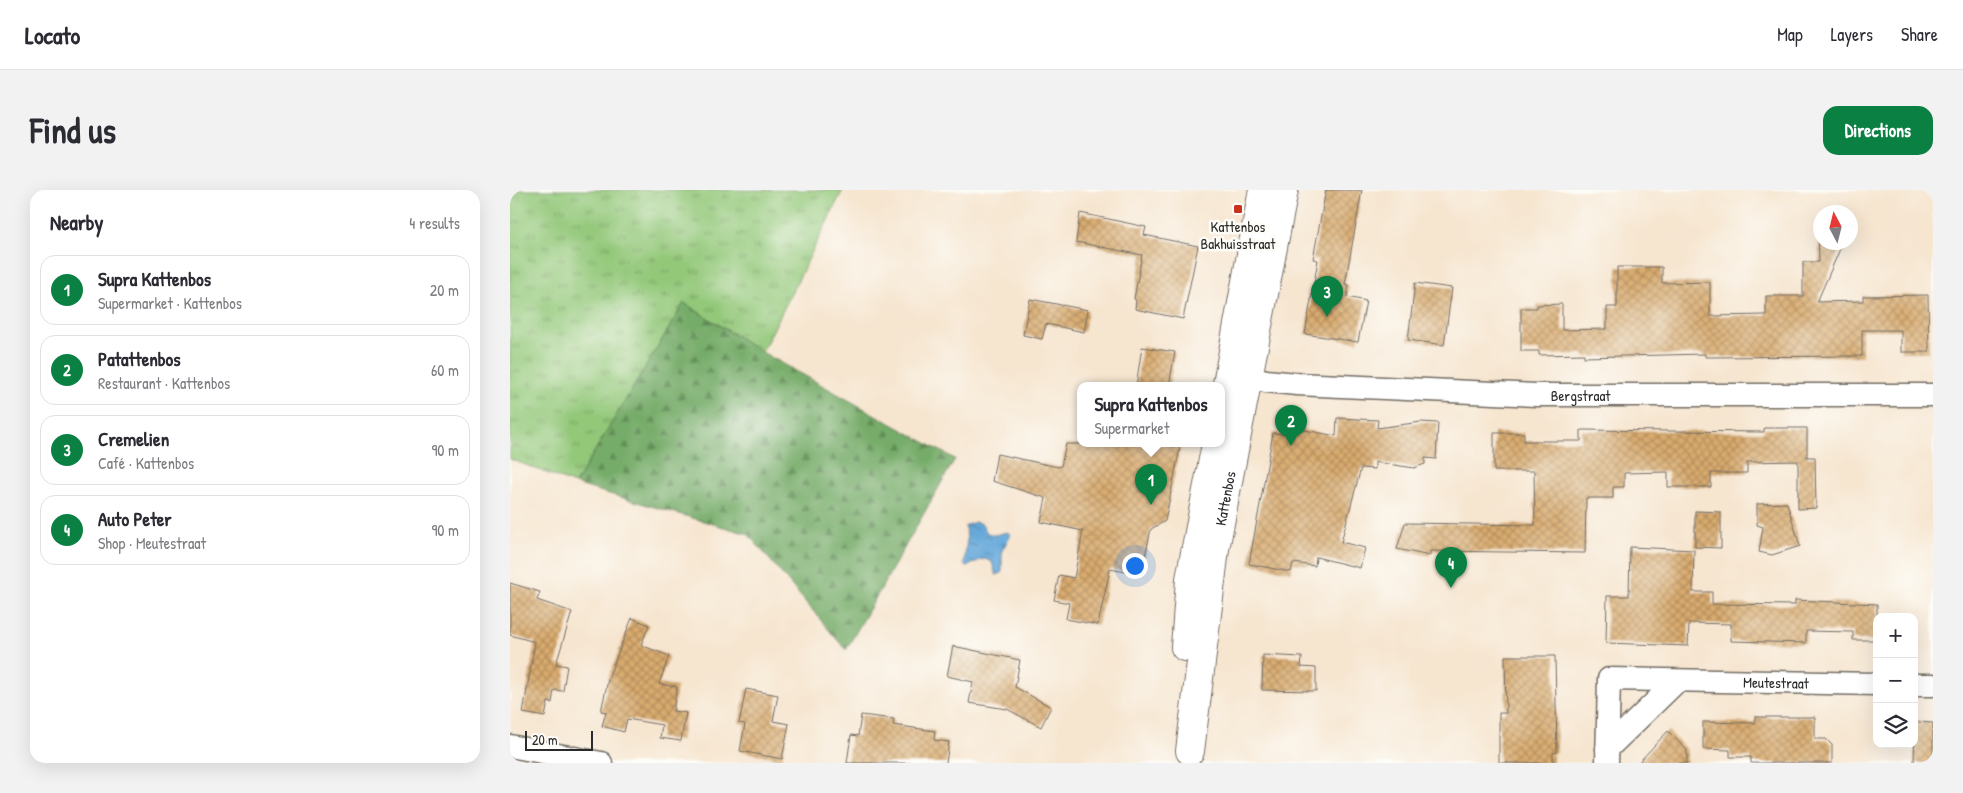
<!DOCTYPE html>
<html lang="en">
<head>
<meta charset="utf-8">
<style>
	:root { --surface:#fff; --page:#f2f2f3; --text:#2b2b33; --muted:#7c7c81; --line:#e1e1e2; --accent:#0b8043 }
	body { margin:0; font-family:"Patrick Hand",sans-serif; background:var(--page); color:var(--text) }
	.controls { position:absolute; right:15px; bottom:15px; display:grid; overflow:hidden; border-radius:10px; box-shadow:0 5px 20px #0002 }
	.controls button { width:45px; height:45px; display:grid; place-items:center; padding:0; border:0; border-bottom:1px solid var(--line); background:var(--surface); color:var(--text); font:25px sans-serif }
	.compass { position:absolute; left:1303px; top:15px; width:45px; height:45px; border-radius:50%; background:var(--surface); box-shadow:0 5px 20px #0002; rotate:353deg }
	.scale { position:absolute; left:15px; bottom:12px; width:68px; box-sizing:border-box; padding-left:5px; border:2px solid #2b2b2b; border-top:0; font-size:14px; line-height:18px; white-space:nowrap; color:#2b2b2b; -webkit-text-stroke:4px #fdfcf7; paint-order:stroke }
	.you { position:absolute; left:624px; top:375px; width:18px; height:18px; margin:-12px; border:4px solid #fff; border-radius:50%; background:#1a73e8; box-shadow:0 0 0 8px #1a73e833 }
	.badge { display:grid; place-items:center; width:32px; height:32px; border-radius:50%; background:var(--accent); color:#fff; font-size:16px; font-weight:700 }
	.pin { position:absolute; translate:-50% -41px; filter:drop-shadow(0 1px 2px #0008) }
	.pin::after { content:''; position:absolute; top:26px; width:18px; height:15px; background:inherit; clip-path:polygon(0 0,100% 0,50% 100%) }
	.popup { position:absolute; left:567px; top:192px; width:148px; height:65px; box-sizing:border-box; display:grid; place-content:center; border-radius:10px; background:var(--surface); filter:drop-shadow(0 1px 4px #0005); font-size:16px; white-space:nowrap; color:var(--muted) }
	.popup b { font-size:19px; color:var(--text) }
	.popup::after { content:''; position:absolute; left:50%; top:100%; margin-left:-10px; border:10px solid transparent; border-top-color:var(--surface) }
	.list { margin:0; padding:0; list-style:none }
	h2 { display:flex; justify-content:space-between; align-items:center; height:65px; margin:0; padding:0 20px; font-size:21px }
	h2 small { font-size:16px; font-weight:400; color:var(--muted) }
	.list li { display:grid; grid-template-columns:32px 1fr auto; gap:15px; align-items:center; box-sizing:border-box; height:70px; margin:0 10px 10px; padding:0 10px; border:1px solid var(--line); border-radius:15px }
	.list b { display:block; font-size:19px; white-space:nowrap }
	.list p { margin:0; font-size:16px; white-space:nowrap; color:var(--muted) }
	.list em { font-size:16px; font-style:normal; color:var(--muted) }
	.icon { flex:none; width:28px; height:28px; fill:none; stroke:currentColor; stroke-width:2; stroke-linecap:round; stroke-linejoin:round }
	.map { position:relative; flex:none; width:1423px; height:573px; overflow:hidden; border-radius:15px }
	header { display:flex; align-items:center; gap:30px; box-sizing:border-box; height:70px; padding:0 25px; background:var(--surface); border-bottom:1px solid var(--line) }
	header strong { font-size:24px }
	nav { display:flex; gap:28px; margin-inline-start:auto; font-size:18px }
	.intro { display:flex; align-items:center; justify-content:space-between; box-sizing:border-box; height:120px; padding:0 30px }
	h1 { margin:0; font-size:35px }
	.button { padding:12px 22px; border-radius:15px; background:var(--accent); color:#fff; font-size:18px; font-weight:700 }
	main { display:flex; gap:30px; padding:0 30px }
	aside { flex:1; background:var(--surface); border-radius:15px; box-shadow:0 5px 20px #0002 }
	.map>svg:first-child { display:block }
	.grass { fill:url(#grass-tufts); stroke:#5f7a52 }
	.forest { fill:url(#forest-firs); stroke:#506c4a }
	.water { fill:url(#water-ripples); stroke:#486a82 }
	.building { fill:url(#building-cross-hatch) }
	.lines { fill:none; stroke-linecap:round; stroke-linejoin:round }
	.street-casing { stroke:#726c64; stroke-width:25 }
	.secondary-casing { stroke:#726c64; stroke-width:30 }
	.street { stroke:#fff; stroke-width:22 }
	.secondary { stroke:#fff; stroke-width:28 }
	.poi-dot { fill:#c8321e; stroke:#fdfcf7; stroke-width:2 }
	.labels { text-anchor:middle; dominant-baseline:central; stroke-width:5; stroke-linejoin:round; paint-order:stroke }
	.poi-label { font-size:15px; fill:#2b2b2b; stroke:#fdfcf7 }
	.street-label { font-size:15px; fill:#2b2b2b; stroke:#fdfcf7 }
</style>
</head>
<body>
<header>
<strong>Locato</strong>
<nav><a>Map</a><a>Layers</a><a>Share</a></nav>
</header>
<div class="intro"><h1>Find us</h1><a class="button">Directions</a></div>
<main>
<aside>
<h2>Nearby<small>4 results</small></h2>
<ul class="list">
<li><span class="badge">1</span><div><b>Supra Kattenbos</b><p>Supermarket · Kattenbos</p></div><em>20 m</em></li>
<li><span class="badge">2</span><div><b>Patattenbos</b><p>Restaurant · Kattenbos</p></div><em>60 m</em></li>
<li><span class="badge">3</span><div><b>Cremelien</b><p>Café · Kattenbos</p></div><em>90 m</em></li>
<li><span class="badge">4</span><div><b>Auto Peter</b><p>Shop · Meutestraat</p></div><em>90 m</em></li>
</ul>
</aside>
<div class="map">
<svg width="1423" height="573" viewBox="0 0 1423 573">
	<defs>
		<pattern id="grass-tufts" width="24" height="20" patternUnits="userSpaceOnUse" patternTransform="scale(1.25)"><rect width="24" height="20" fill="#93c879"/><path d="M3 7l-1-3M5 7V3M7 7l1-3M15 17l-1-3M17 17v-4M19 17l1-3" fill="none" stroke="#78a363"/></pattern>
		<pattern id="forest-firs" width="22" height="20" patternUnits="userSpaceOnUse" patternTransform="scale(1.25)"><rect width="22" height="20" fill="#76ac69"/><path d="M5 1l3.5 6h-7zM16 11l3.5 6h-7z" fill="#618c57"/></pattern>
		<pattern id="water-ripples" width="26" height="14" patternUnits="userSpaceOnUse" patternTransform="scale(1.25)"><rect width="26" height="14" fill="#66a9da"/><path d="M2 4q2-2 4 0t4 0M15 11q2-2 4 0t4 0" fill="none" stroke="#548ab1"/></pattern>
		<pattern id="building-cross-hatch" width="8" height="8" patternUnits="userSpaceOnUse" patternTransform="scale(1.25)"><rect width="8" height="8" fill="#d9ab6e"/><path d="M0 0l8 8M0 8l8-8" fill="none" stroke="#b08b5b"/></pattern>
	</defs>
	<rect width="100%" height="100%" fill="#fdfcf7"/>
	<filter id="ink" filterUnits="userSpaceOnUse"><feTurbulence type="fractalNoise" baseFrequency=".02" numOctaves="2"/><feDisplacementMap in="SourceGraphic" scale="10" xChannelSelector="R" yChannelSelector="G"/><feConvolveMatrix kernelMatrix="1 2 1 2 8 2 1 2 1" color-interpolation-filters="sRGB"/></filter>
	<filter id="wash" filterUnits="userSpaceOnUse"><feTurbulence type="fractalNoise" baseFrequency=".0096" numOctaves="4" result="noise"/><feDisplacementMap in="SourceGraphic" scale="20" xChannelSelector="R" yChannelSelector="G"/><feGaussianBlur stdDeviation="1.12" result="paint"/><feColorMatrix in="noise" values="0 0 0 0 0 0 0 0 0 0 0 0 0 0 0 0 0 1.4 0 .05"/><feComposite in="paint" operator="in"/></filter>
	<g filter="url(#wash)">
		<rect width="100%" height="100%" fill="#f6e5cf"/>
		<!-- grass -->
		<polygon class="grass" points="0,0 333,0 252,162 174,113 65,294 0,269"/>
		<!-- forest -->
		<polygon class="forest" points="174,113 252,162 445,269 336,460 238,344 65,294"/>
		<!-- water -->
		<path class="water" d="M465,332L472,334L477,343L485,345L497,342L501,345L492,360V383L486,385L482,372C470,365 469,373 457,376L454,375L457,348L455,336Z"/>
		<g id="blocks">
			<!-- building -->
			<g class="building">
				<polygon points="816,0 852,0 835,94 839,95 837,107 856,111 848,152 795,144 808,70 803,69"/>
				<polygon points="570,23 636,37 634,45 688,56 673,129 625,119 626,110 624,109 632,65 566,52"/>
				<polygon points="1308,38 1310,38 1310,52 1333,52 1307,112 1353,111 1353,106 1418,105 1419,162 1391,162 1391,140 1352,140 1352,166 1195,167 1195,164 1074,167 1074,164 1029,165 1029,161 1011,161 1011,118 1027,118 1027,115 1052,114 1052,140 1097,139 1097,117 1107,117 1107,77 1152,77 1152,93 1200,92 1200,126 1256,125 1256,106 1293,106 1293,72 1309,72"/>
				<polygon points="905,93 942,98 934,155 898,150"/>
				<polygon points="520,109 578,120 574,142 536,134 532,149 513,145"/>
				<polygon points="632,157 665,162 659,196 626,196"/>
				<polygon points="827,228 868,230 867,238 911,232 928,233 926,269 915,268 915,274 904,278 865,272 865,279 851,278 831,352 855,358 850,378 806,367 805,376 783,373 781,382 739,374 763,243 773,244 774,236 826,246"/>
				<polygon points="1254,238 1297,238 1297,267 1305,267 1306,318 1288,319 1288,271 1237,272 1237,283 1201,283 1201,297 1158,297 1158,282 1114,283 1114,297 1103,297 1103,308 1076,308 1075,363 920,361 920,366 887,359 895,333 1025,335 1024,281 984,281 984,243 1014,243 1014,251 1071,251 1071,240 1254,242"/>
				<polygon points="556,254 651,254 670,258 655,331 641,339 631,385 600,379 588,435 556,429 559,413 544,410 549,385 564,388 573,341 531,332 536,308 482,291 487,264 548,277 551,276"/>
				<polygon points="1277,313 1290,356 1262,365 1249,362 1253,337 1247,335 1247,314"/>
				<polygon points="1185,321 1211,322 1211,358 1185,357"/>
				<polygon points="1120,357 1184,360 1183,402 1202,402 1202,414 1285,415 1285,410 1367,414 1367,450 1343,450 1343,442 1296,441 1296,453 1221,451 1221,434 1179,433 1178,456 1096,453 1097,406 1119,406"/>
				<polygon points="0,393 30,402 27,410 62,422 46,474 57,476 53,501 44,500 42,513 38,512 35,527 13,523 25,452 0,445"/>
				<polygon points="122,428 139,435 131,455 159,466 149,494 167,497 163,521 176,523 171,551 150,548 152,535 117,529 114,542 92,536 96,522 91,521 99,486"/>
				<polygon points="443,456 510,470 505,497 541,517 531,537 497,519 459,513 463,492 437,486"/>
				<polygon points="753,465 792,467 791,477 806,478 806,501 752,500"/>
				<polygon points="995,466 1045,466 1047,562 1043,563 1043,573 989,573 989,523 996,523"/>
				<polygon points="236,499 268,505 263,531 279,534 272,569 230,561 235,534 229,533"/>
				<polygon points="351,525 384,529 383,535 425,541 424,550 439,552 436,573 337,573 341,545 348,546"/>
				<polygon points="1245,527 1305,527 1305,549 1316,549 1322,555 1322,573 1241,573 1241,567 1220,567 1220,560 1193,559 1193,532 1245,533"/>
				<polygon points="1405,532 1423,533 1423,573 1404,573"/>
				<polygon points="1158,541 1177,560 1177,573 1128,573"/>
			</g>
		</g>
	</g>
	<g filter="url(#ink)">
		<use href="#blocks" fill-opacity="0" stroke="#726c64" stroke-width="1"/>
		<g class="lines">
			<!-- street casing -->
			<g class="street-casing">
				<g id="street">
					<path id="s1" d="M723,183L756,191L787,194L1026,205H1423"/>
					<polyline points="1404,495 1423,495"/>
					<polyline points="0,556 91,573"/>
					<polyline points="1097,559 1166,492"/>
					<path id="s2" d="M1097,573L1099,489L1367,494"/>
				</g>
			</g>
			<!-- secondary casing -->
			<g class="secondary-casing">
				<g id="secondary">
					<polyline points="711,226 753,0"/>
					<polyline points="675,457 680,389 706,254"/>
					<path id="s3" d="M680,561L705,359L774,0"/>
				</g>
			</g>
			<!-- street -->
			<use href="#street" class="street"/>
			<!-- secondary -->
			<use href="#secondary" class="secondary"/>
		</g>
	</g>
	<!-- markers -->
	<rect class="poi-dot" x="723" y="14" width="10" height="10" rx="2.5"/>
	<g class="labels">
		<!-- poi labels -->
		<g class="poi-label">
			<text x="728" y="36">Kattenbos<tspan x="728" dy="17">Bakhuisstraat</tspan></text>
		</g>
		<!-- street labels -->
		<g class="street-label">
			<text stroke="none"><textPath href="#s1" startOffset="349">Bergstraat</textPath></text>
			<text stroke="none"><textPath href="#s3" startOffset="255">Kattenbos</textPath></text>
			<text stroke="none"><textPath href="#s2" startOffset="251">Meutestraat</textPath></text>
		</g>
	</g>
</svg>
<div class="controls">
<button>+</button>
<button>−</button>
<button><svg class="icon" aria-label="layers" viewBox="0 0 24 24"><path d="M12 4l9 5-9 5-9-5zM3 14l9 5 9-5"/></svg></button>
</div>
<svg class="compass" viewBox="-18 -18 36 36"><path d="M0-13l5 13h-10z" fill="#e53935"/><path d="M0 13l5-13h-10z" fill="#7c7c81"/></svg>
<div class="scale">20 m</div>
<div class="you"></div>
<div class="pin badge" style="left:641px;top:315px">1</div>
<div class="popup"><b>Supra Kattenbos</b>Supermarket</div>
<div class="pin badge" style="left:781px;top:256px">2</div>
<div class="pin badge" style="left:817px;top:127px">3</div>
<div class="pin badge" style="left:941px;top:398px">4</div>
</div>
</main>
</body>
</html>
